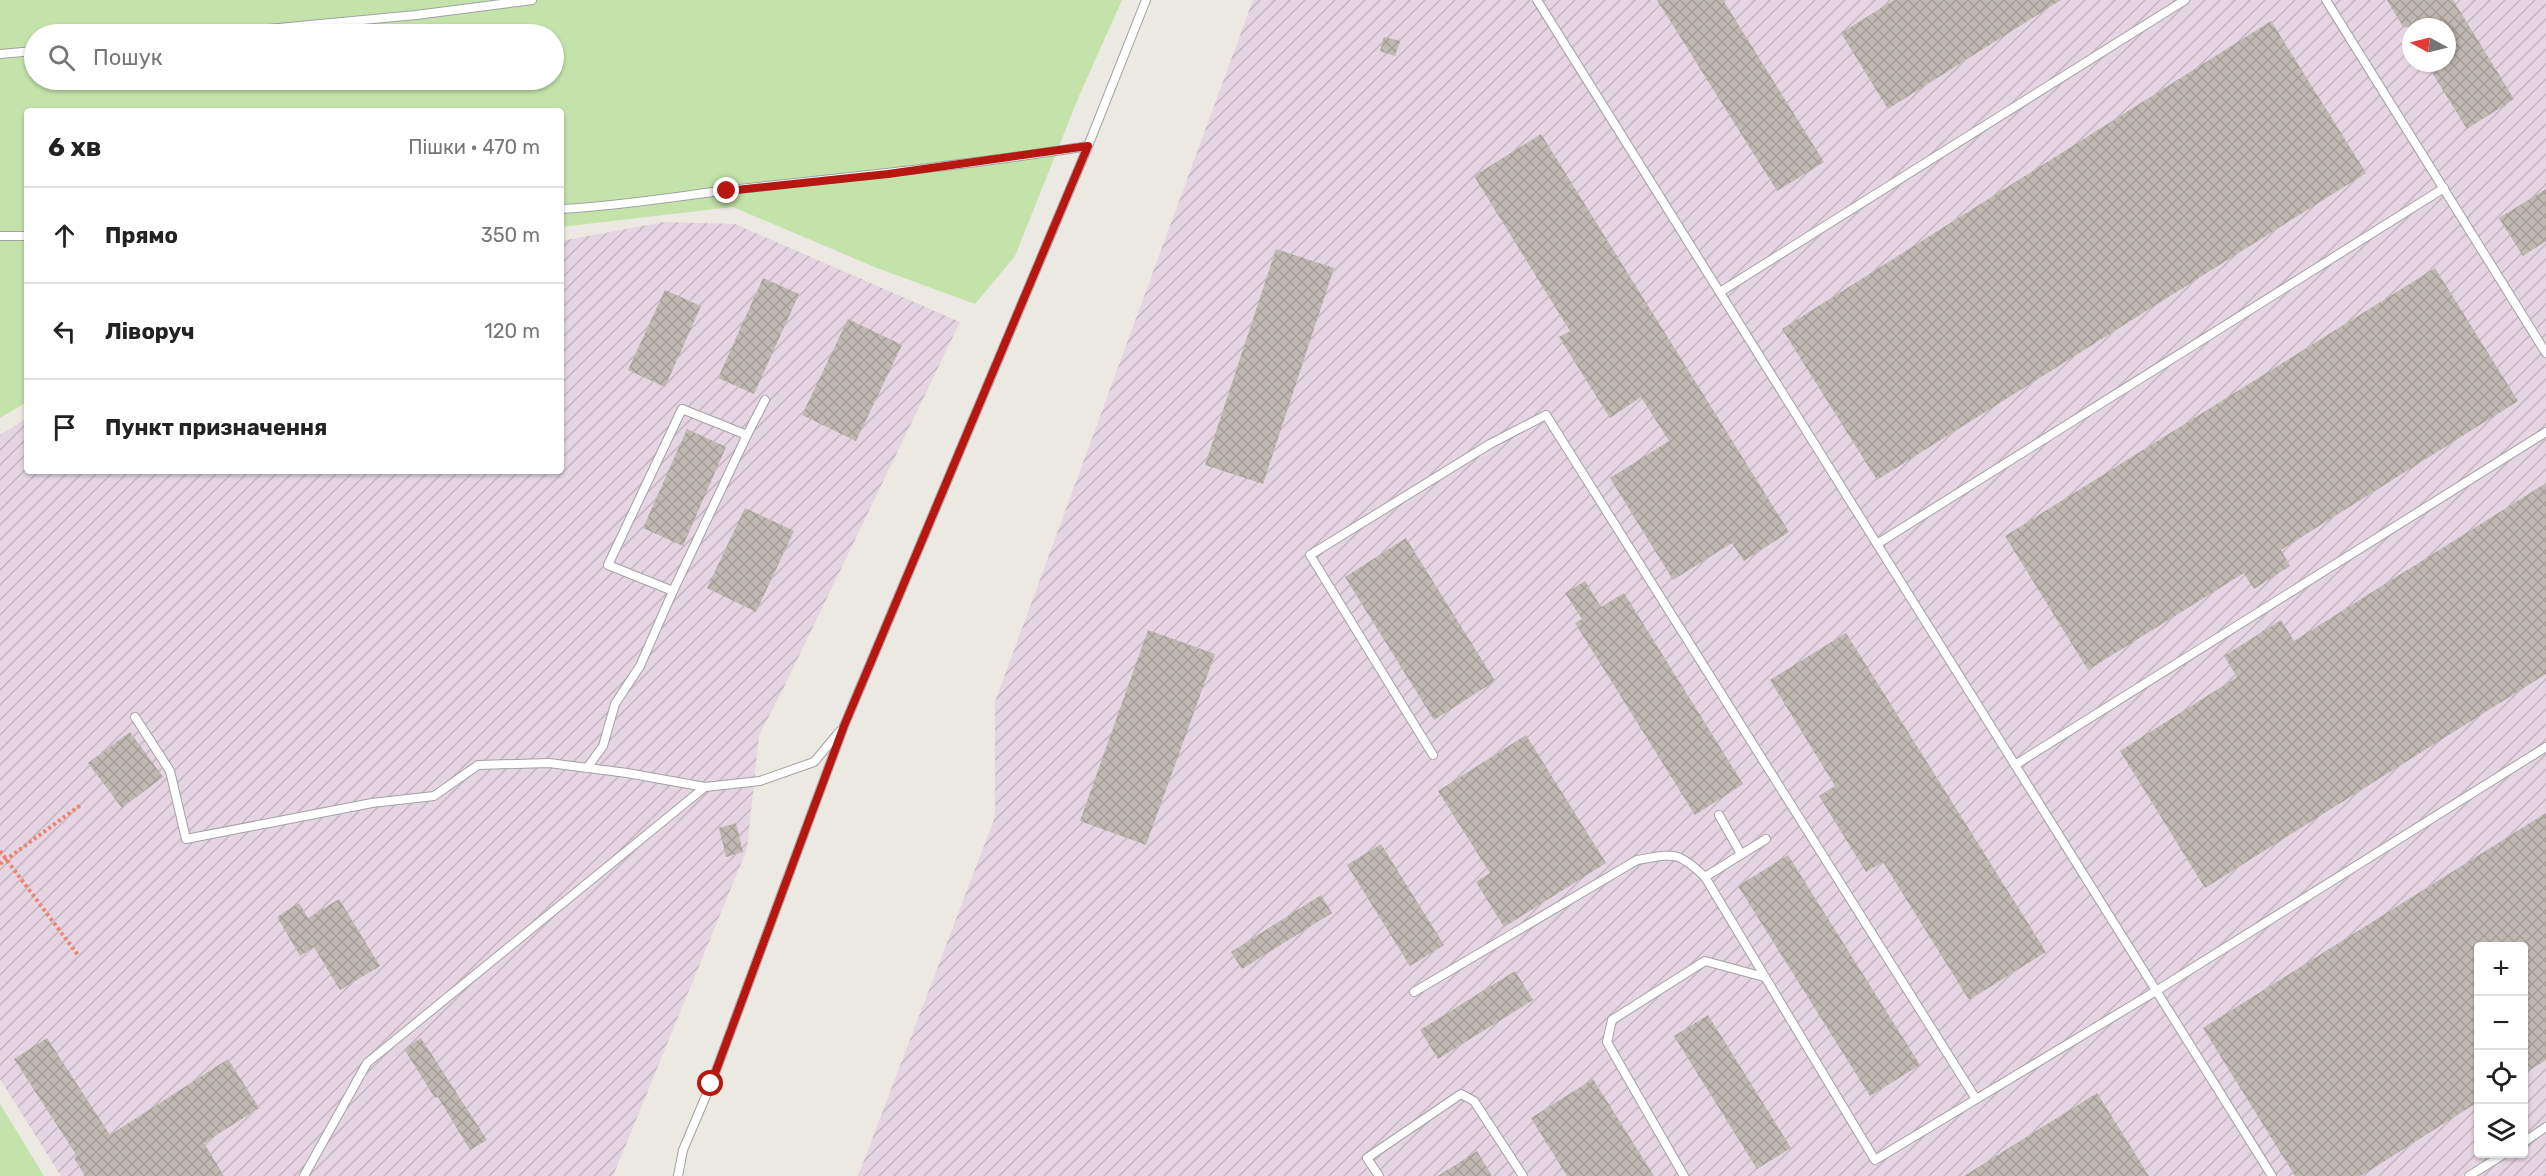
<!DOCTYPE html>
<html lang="uk">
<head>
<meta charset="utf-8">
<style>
	:root { --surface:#fff; --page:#f2f2f2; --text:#222; --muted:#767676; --line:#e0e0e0 }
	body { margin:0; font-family:Rubik,sans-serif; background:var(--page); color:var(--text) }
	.controls { position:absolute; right:18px; bottom:18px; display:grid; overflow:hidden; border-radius:6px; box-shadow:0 2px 4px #0004 }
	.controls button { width:54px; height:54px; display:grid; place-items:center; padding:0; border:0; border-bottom:2px solid var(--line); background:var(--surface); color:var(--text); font:30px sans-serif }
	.compass { position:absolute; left:2402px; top:18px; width:54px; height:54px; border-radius:50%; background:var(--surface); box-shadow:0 2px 4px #0004; rotate:277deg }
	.stop { position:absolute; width:18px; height:18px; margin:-14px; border:4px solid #b61811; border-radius:50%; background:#fff }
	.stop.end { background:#b61811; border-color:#fff; box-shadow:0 2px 6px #0008 }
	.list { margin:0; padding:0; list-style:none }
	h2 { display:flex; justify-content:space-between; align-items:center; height:78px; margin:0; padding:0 24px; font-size:26px }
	h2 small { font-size:20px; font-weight:400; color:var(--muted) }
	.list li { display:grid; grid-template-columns:39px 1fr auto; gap:18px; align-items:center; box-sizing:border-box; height:96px; padding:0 24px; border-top:2px solid var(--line) }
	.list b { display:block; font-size:22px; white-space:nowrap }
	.list em { font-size:20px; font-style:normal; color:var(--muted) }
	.icon { flex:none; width:33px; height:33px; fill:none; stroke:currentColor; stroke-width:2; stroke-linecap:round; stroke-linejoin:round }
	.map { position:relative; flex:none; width:2546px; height:1176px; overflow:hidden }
	.search { position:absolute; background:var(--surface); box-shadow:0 2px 4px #0004; left:24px; top:24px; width:540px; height:66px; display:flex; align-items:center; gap:15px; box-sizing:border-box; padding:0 21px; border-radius:33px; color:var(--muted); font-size:22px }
	.panel { position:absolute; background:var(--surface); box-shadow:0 2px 4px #0004; left:24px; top:108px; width:540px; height:366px; border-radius:6px }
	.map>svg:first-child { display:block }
	.industrial { fill:url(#industrial-furrows); fill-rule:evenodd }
	.garden { fill:#c4e3ab; fill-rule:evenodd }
	.building { fill:url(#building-cross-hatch) }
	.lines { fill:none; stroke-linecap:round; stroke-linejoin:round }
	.lane-casing { stroke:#a2a2a2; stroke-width:10 }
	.path { stroke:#ed8472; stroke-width:4; stroke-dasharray:3 3; stroke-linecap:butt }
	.lane { stroke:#fff; stroke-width:8 }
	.route { stroke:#b61811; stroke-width:8 }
</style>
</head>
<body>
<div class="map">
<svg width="2546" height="1176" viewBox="0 0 2546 1176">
	<defs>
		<pattern id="industrial-furrows" width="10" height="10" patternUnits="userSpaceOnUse" patternTransform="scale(1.5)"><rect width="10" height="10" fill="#e5d4e1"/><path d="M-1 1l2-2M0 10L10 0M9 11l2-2" fill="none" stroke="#c4b5c0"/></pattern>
		<pattern id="building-cross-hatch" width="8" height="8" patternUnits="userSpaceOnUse" patternTransform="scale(1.5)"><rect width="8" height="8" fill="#c0b8b2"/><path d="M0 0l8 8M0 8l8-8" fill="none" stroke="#a49e98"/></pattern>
	</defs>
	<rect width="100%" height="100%" fill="#ece9e2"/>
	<!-- industrial -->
	<g class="industrial">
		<path d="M1253,0H2546V1176H858L995,817V702ZM2411,27H2447V63H2411ZM2478,946H2524V1154H2478Z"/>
		<polygon points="664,222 735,224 960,322 783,689 759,735 747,849 613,1176 61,1176 0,1079 0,435 27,418 27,471 561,471 561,241"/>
	</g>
	<!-- garden -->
	<g class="garden">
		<path d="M0,0H1122L1079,96L1015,256L975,304L877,268L733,207L561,227V111H27V402L0,418ZM34,34H554V80H34Z"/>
		<polygon points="0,1104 44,1176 0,1176"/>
	</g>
	<!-- building -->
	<g class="building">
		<polygon points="1657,0 1723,0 1824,162 1777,191"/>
		<polygon points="1894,0 2061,0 1888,109 1841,33"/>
		<polygon points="2387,0 2453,0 2514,99 2467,129 2426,63 2447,63 2447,27 2403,27"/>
		<polygon points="2271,21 2366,173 1877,480 1782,329"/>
		<polygon points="1384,37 1400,41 1395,56 1380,51"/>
		<polygon points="1541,134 1789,532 1744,561 1732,543 1673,580 1610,478 1669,441 1641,397 1610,418 1559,337 1570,331 1474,176"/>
		<polygon points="2546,189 2546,241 2523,256 2499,218"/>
		<polygon points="1276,249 1334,268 1263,484 1205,465"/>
		<polygon points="2435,268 2518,401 2281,550 2290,566 2254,589 2244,573 2088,670 2005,536"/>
		<polygon points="763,278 799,294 754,394 718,378"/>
		<polygon points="665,290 701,306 665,387 628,370"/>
		<polygon points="848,319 902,345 856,441 802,415"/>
		<polygon points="687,429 726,447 683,546 643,528"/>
		<polygon points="2546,483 2546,674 2205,888 2120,751 2237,677 2224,656 2281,620 2294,641"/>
		<polygon points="745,508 794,531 756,612 707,588"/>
		<polygon points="1406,538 1495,681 1434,720 1345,577"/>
		<polygon points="1585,581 1601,607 1624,593 1743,784 1695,815 1575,623 1582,619 1565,593"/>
		<polygon points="1148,630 1215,654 1146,845 1080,821"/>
		<polygon points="1846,633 2046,952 1969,1000 1883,862 1866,872 1819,796 1835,786 1770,680"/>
		<polygon points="130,732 163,777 122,808 88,763"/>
		<polygon points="1526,735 1606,863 1504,927 1476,882 1490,873 1438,791"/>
		<polygon points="2546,813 2546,1060 2523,1074 2523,946 2478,946 2478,1102 2361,1176 2295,1176 2203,1028"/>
		<polygon points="736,823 743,852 726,857 719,828"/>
		<polygon points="1381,844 1444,945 1410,966 1347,865"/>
		<polygon points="1788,855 1920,1065 1870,1096 1738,886"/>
		<polygon points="1321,895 1332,913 1242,969 1231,952"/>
		<polygon points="339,899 380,966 340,990 314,947 300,956 277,917 299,903 308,918"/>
		<polygon points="1515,971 1533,1000 1438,1059 1420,1030"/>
		<polygon points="1708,1015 1791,1148 1757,1169 1674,1036"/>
		<polygon points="47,1038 110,1135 228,1059 259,1108 204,1143 224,1176 85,1176 74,1158 77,1156 14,1059"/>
		<polygon points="421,1038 487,1140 470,1150 438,1097 435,1098 404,1049"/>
		<polygon points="1593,1079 1654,1176 1567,1176 1531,1118"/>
		<polygon points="2097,1093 2149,1176 1964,1176"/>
		<polygon points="1477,1151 1492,1176 1438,1176"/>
	</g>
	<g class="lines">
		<!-- lane casing -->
		<g class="lane-casing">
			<g id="lane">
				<polyline points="1537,0 2272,1176"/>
				<polyline points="2326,0 2546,353"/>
				<polyline points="214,34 416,15 532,0"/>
				<polyline points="0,54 34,51"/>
				<path d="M561,209C618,206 673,197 729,190C849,177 969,165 1088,146"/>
				<polyline points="0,236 27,236"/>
				<polyline points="1720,292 2185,0"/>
				<polyline points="1877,544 2444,188"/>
				<polyline points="673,591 747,435"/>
				<polyline points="135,717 170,771 186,839 372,803 434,796 478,765 549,763 627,773 705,787 760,781 814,762 840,731"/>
				<polyline points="1433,755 1310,555 1490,444 1546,415 1976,1099"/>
				<polyline points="2015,765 2546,432"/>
				<polyline points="587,768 603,746 615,704 640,666 673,591 608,565 682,409 747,435 765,400"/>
				<polyline points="1719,815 1741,854"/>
				<polyline points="1705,877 1766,839"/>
				<path d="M1414,992L1637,860C1674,854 1677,850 1705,877L1875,1160L2156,991L2546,747"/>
				<polyline points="2524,1142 2546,1127"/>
				<polyline points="304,1176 367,1063 705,787"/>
				<polyline points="678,1176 683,1150 711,1084 844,726 1086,151 1146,0"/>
				<polyline points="1379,1176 1367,1158 1461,1094 1474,1101 1523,1176"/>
				<polyline points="1684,1176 1607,1042 1612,1020 1705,961 1764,977"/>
				<polyline points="2469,1176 2504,1154"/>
			</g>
		</g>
		<!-- path -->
		<g class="path">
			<polyline points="0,851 78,955"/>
			<polyline points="0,864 82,804"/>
		</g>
		<!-- lane -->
		<use href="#lane" class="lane"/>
	</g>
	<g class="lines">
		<!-- route -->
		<polyline class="route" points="711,1084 844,726 1088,146 888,174 727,191"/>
	</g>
</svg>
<div class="controls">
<button>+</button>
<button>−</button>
<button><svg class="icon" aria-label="locate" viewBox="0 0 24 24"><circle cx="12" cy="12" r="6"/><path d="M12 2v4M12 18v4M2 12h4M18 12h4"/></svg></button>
<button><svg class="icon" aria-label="layers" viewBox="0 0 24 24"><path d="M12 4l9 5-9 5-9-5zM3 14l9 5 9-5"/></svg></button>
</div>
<svg class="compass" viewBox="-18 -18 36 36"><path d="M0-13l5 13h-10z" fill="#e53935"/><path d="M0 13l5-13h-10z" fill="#767676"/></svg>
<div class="stop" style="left:711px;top:1084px"></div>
<div class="stop end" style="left:727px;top:191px"></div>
<div class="search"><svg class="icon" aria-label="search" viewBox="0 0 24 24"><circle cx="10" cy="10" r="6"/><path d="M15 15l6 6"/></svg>Пошук</div>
<section class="panel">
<h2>6 хв<small>Пішки · 470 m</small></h2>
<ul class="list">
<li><svg class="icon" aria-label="ahead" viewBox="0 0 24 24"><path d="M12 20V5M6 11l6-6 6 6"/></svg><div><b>Прямо</b></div><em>350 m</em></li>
<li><svg class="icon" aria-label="left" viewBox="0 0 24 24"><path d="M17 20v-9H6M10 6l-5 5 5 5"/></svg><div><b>Ліворуч</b></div><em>120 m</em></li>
<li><svg class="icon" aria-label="arrive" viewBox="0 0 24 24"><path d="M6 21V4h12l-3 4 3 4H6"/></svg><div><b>Пункт призначення</b></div></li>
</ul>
</section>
</div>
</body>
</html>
